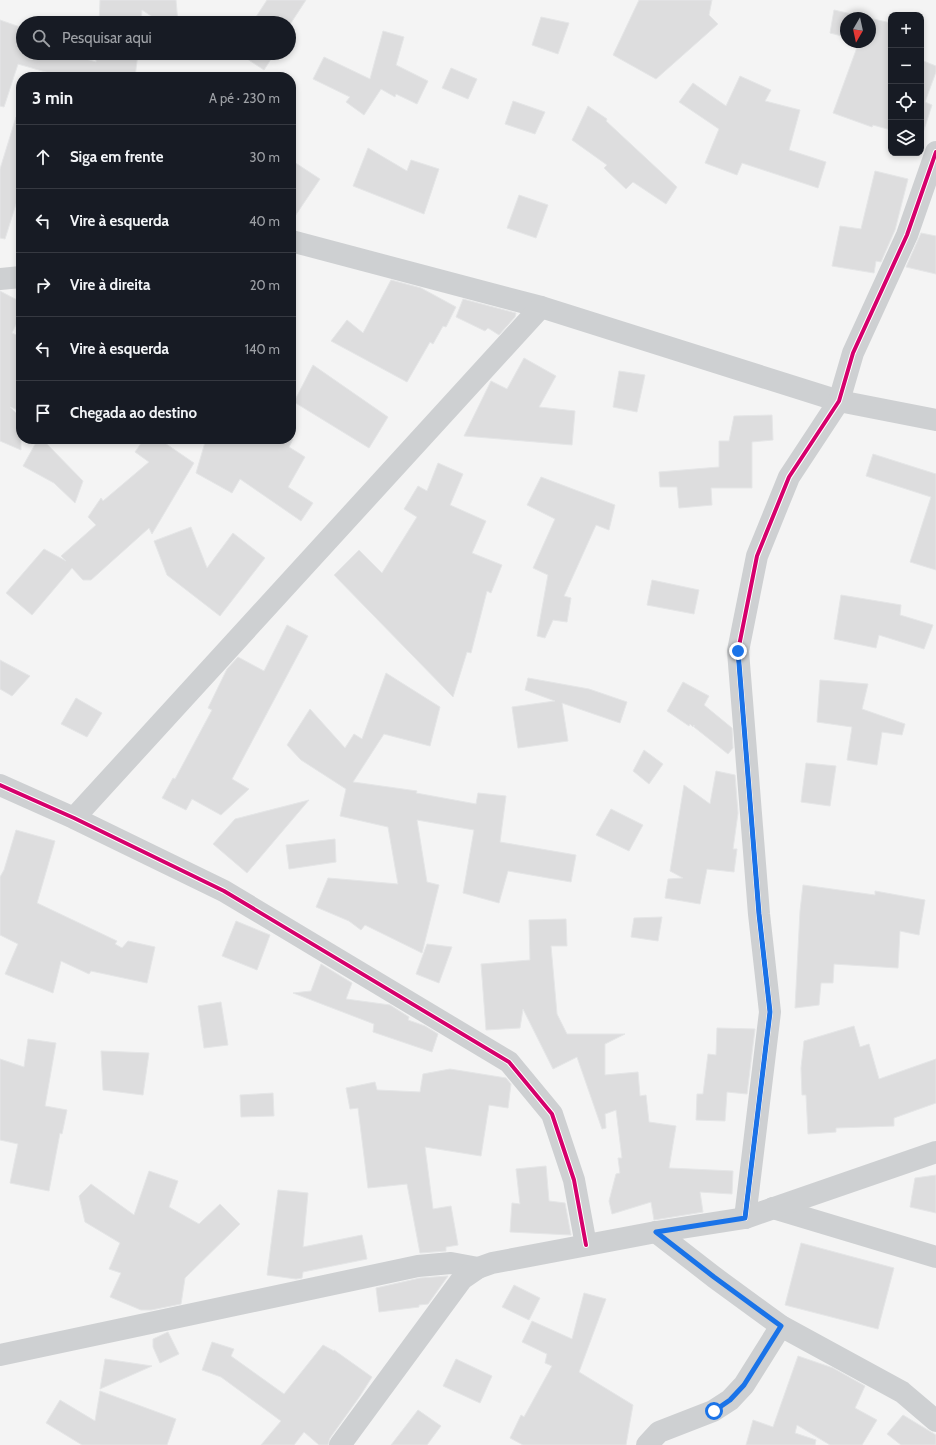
<!DOCTYPE html>
<html lang="pt">
<head>
<meta charset="utf-8">
<style>
	:root { --surface:#171b24; --page:#242831; --text:#f1f3f6; --muted:#9ea1a6; --line:#363941 }
	body { margin:0; font-family:Cabin,sans-serif; background:var(--page); color:var(--text) }
	.controls { position:absolute; right:12px; top:12px; display:grid; overflow:hidden; border-radius:8px; box-shadow:0 2px 6px #0003 }
	.controls button { width:36px; height:36px; display:grid; place-items:center; padding:0; border:0; border-bottom:1px solid var(--line); background:var(--surface); color:var(--text); font:20px sans-serif }
	.compass { position:absolute; left:840px; top:12px; width:36px; height:36px; border-radius:50%; background:var(--surface); box-shadow:0 2px 6px #0003; rotate:189deg }
	.stop { position:absolute; width:12px; height:12px; margin:-9px; border:3px solid #1a73e8; border-radius:50%; background:#fff }
	.stop.end { background:#1a73e8; border-color:#fff; box-shadow:0 1px 4px #0008 }
	.list { margin:0; padding:0; list-style:none }
	h2 { display:flex; justify-content:space-between; align-items:center; height:52px; margin:0; padding:0 16px; font-size:17px }
	h2 small { font-size:13px; font-weight:400; color:var(--muted) }
	.list li { display:grid; grid-template-columns:26px 1fr auto; gap:12px; align-items:center; box-sizing:border-box; height:64px; padding:0 16px; border-top:1px solid var(--line) }
	.list b { display:block; font-size:15px; white-space:nowrap }
	.list em { font-size:13px; font-style:normal; color:var(--muted) }
	.icon { flex:none; width:22px; height:22px; fill:none; stroke:currentColor; stroke-width:2; stroke-linecap:round; stroke-linejoin:round }
	.map { position:relative; flex:none; width:936px; height:1445px; overflow:hidden }
	.search { position:absolute; background:var(--surface); box-shadow:0 2px 6px #0003; left:16px; top:16px; width:280px; height:44px; display:flex; align-items:center; gap:10px; box-sizing:border-box; padding:0 14px; border-radius:22px; color:var(--muted); font-size:15px }
	.panel { position:absolute; background:var(--surface); box-shadow:0 2px 6px #0003; left:16px; top:72px; width:280px; height:372px; border-radius:16px }
	.map>svg:first-child { display:block }
	.building { fill:#ddddde; stroke:#e5e6e7 }
	.lines { fill:none; stroke-linecap:round; stroke-linejoin:round }
	.minor { stroke:#ced0d2; stroke-width:22 }
	.cycleway-casing { stroke:#fff; stroke-width:6 }
	.cycleway { stroke:#d6006c; stroke-width:4 }
	.route { stroke:#1a73e8; stroke-width:5 }
</style>
</head>
<body>
<div class="map">
<svg width="936" height="1445" viewBox="0 0 936 1445">
	<rect width="100%" height="100%" fill="#f4f4f4"/>
	<!-- building -->
	<g class="building">
		<polygon points="100,0 176,0 178,23 162,23 142,10 141,23 99,23"/>
		<polygon points="267,0 306,0 289,26 289,23 252,23"/>
		<polygon points="639,0 712,0 709,15 718,24 656,79 613,55"/>
		<polygon points="834,10 891,23 891,130 873,125 872,127 833,113 859,42 870,42 870,18 846,18 846,37 830,33"/>
		<polygon points="541,17 569,23 558,54 532,45"/>
		<polygon points="0,20 23,28 23,53 65,53 96,62 96,53 138,53 135,77 63,77 18,64 4,107 0,106"/>
		<polygon points="383,31 404,37 396,65 428,81 417,104 396,94 395,97 381,89 364,115 346,102 350,97 313,79 324,57 370,79"/>
		<polygon points="238,53 275,53 264,70"/>
		<polygon points="921,60 936,66 936,72 925,102 932,105 921,139"/>
		<polygon points="451,68 477,79 468,99 442,88"/>
		<polygon points="740,76 771,90 765,101 800,110 789,150 826,162 818,188 742,163 737,175 705,163 719,129 679,102 693,83 726,106"/>
		<polygon points="513,101 545,112 535,134 505,124"/>
		<polygon points="588,106 607,119 606,121 677,187 666,204 633,182 626,189 604,168 607,165 572,140"/>
		<polygon points="16,117 21,118 21,188 5,239 0,238 0,169"/>
		<polygon points="368,148 407,171 411,160 439,169 424,214 353,186"/>
		<polygon points="291,160 320,179 291,222"/>
		<polygon points="875,171 908,179 895,230 881,262 876,261 874,273 832,266 840,226 861,229"/>
		<polygon points="519,195 548,205 536,238 507,228"/>
		<polygon points="921,233 936,236 936,274 906,267"/>
		<polygon points="391,280 421,288 456,307 446,327 443,326 433,344 430,342 407,382 331,341 347,320 363,333"/>
		<polygon points="0,291 21,302 21,314 12,333 21,337 21,411 10,407 21,418 21,450 0,441"/>
		<polygon points="463,299 516,313 515,317 499,335 488,328 485,331 456,317"/>
		<polygon points="524,358 556,376 539,407 575,411 572,445 464,436 491,381 507,389"/>
		<polygon points="313,365 388,417 369,448 294,402"/>
		<polygon points="619,371 645,375 637,412 613,407"/>
		<polygon points="772,415 773,440 752,442 752,488 711,488 712,505 679,508 677,487 660,487 659,472 719,467 719,441 729,441 734,416"/>
		<polygon points="38,439 42,439 83,481 75,503 54,483 23,466"/>
		<polygon points="144,439 159,439 194,463 152,534 149,528 91,580 83,580 72,568 32,615 6,593 44,549 66,561 61,556 96,525 88,517 101,498 103,501 149,462 135,452"/>
		<polygon points="206,439 293,439 289,447 305,457 288,487 313,503 301,521 240,479 232,493 196,473"/>
		<polygon points="873,454 936,474 936,570 910,562 931,497 866,476"/>
		<polygon points="438,463 463,474 450,505 486,521 472,553 502,565 491,593 487,591 471,653 467,652 453,697 334,575 359,550 382,573 417,517 404,509 418,486 427,491"/>
		<polygon points="541,477 615,505 609,530 596,525 564,596 571,598 567,622 553,620 545,638 537,636 548,575 533,568 555,519 527,505"/>
		<polygon points="191,527 207,568 233,533 265,558 220,616 167,575 154,541"/>
		<polygon points="652,580 699,590 694,614 647,605"/>
		<polygon points="841,595 901,605 900,615 933,625 924,649 879,635 876,648 834,639"/>
		<polygon points="287,625 308,636 232,779 249,789 221,815 192,799 186,810 162,798 173,778 175,779 212,710 208,708 227,669 238,657 264,671"/>
		<polygon points="0,660 30,676 12,696 0,689"/>
		<polygon points="386,673 440,707 430,746 384,734 353,782 417,791 416,793 476,804 478,793 506,796 500,842 576,855 571,882 508,871 499,903 463,893 474,830 417,820 427,882 439,885 422,953 365,925 361,930 349,921 316,907 328,878 398,884 388,827 340,816 346,789 301,760 287,745 310,709 345,748 354,734 362,739"/>
		<polygon points="528,678 589,689 627,702 620,723 562,703 568,741 518,748 512,707 555,701 525,690"/>
		<polygon points="820,680 868,684 862,709 905,724 902,735 882,732 877,765 847,760 852,727 817,722"/>
		<polygon points="683,682 709,696 704,705 732,728 733,748 728,754 694,727 694,725 693,727 690,724 689,726 667,711"/>
		<polygon points="76,698 102,713 87,737 61,724"/>
		<polygon points="644,750 663,764 649,784 633,771"/>
		<polygon points="806,763 836,766 830,806 801,802"/>
		<polygon points="716,771 735,775 738,813 733,849 737,849 734,872 707,869 700,904 665,898 668,879 683,878 670,871 684,785 710,804"/>
		<polygon points="309,800 247,873 213,844 235,819"/>
		<polygon points="611,809 643,825 629,851 596,835"/>
		<polygon points="16,830 55,841 37,903 117,941 115,944 122,948 128,941 155,947 147,983 91,971 89,974 61,961 53,993 5,974 18,944 0,935 0,877 4,870"/>
		<polygon points="335,839 336,862 289,869 286,845"/>
		<polygon points="803,885 875,895 875,891 925,900 919,935 900,931 898,968 834,964 833,983 821,983 819,1005 795,1008 800,911"/>
		<polygon points="662,917 658,941 631,937 634,918"/>
		<polygon points="566,919 567,946 551,946 557,1014 567,1034 625,1034 605,1044 605,1075 638,1072 640,1096 646,1095 649,1122 676,1126 669,1168 733,1171 732,1194 700,1192 703,1212 654,1220 651,1202 612,1214 609,1201 616,1174 620,1173 618,1158 622,1158 616,1110 605,1114 606,1128 602,1129 577,1057 553,1069 523,1009 520,1028 486,1030 481,964 530,960 529,920"/>
		<polygon points="236,921 270,935 257,970 222,956"/>
		<polygon points="427,944 452,947 439,983 416,974"/>
		<polygon points="321,964 352,983 346,999 390,1005 409,1017 408,1020 425,1026 438,1034 432,1052 373,1032 374,1024 293,993 311,991"/>
		<polygon points="221,1002 228,1045 204,1048 198,1006"/>
		<polygon points="854,1026 860,1047 869,1044 879,1079 936,1059 936,1103 894,1118 894,1126 836,1128 836,1132 808,1134 806,1095 802,1095 801,1068 804,1041"/>
		<polygon points="717,1028 755,1029 747,1094 727,1092 725,1121 696,1120 697,1094 703,1094 708,1054 716,1055"/>
		<polygon points="28,1039 56,1043 45,1106 67,1110 62,1134 60,1133 49,1191 10,1183 18,1144 0,1140 0,1059 24,1067"/>
		<polygon points="101,1051 149,1053 143,1095 103,1090"/>
		<polygon points="450,1069 506,1078 511,1084 508,1108 489,1105 481,1156 425,1147 433,1209 451,1206 458,1245 446,1247 446,1251 420,1253 407,1184 368,1188 358,1108 350,1109 346,1088 375,1082 377,1090 420,1092 423,1074"/>
		<polygon points="273,1093 274,1116 241,1117 240,1095"/>
		<polygon points="546,1166 549,1201 565,1203 571,1235 510,1232 512,1203 520,1204 516,1169"/>
		<polygon points="149,1171 178,1181 169,1207 199,1224 220,1204 240,1224 185,1278 181,1304 151,1310 141,1310 110,1297 121,1273 109,1269 120,1243 85,1222 79,1196 91,1184 134,1215"/>
		<polygon points="936,1175 936,1213 910,1207 915,1178"/>
		<polygon points="278,1190 308,1193 303,1247 362,1235 367,1259 303,1272 302,1278 296,1279 267,1275"/>
		<polygon points="801,1243 894,1268 878,1329 785,1305"/>
		<polygon points="448,1276 428,1304 419,1305 419,1307 379,1312 376,1288 420,1278"/>
		<polygon points="514,1285 540,1298 529,1320 502,1307"/>
		<polygon points="584,1293 606,1299 579,1372 633,1405 626,1445 523,1445 510,1438 521,1415 524,1417 552,1366 545,1363 547,1354 522,1342 532,1321 572,1339"/>
		<polygon points="168,1332 179,1354 160,1363 153,1347 153,1339"/>
		<polygon points="212,1342 234,1349 231,1356 284,1394 323,1345 334,1351 334,1350 372,1377 360,1396 330,1438 328,1445 319,1445 304,1432 294,1445 261,1445 281,1421 221,1377 202,1370"/>
		<polygon points="798,1356 833,1368 865,1386 855,1408 877,1420 862,1445 830,1445 797,1425 795,1433 816,1440 815,1445 746,1445 753,1420 773,1427"/>
		<polygon points="105,1359 152,1366 100,1389"/>
		<polygon points="456,1359 492,1376 480,1403 443,1386"/>
		<polygon points="100,1391 176,1419 167,1445 82,1445 46,1423 60,1400 95,1421"/>
		<polygon points="418,1410 441,1426 427,1445 391,1445"/>
		<polygon points="903,1415 936,1435 936,1445 901,1445 887,1434"/>
	</g>
	<g class="lines">
		<!-- minor -->
		<g class="minor">
			<polyline points="291,241 541,307 839,401 936,420"/>
			<polyline points="0,279 21,277"/>
			<polyline points="0,785 74,818 224,891 509,1062 552,1114 574,1180 586,1245"/>
			<polyline points="74,818 541,307"/>
			<polyline points="773,1208 936,1257"/>
			<polyline points="745,1218 770,1012 759,914 738,651 757,556 789,477 839,401 853,353 907,235 936,152"/>
			<polyline points="656,1232 714,1277 781,1326 902,1392 936,1421"/>
			<polyline points="0,1355 418,1266 451,1263 478,1268"/>
			<polyline points="340,1445 462,1279 478,1268 492,1263 656,1232 745,1218 936,1152"/>
			<polyline points="647,1445 659,1432 713,1411 730,1400 744,1385 781,1326"/>
		</g>
		<!-- cycleway casing -->
		<g class="cycleway-casing">
			<g id="cycleway">
				<polyline points="0,785 74,818 224,891 509,1062 552,1114 574,1180 586,1245"/>
				<polyline points="745,1218 770,1012 759,914 738,651 757,556 789,477 839,401 853,353 907,235 936,152"/>
			</g>
		</g>
		<!-- cycleway -->
		<use href="#cycleway" class="cycleway"/>
	</g>
	<g class="lines">
		<!-- route -->
		<polyline class="route" points="714,1411 730,1400 744,1385 781,1326 714,1277 656,1232 745,1218 770,1012 759,914 738,651"/>
	</g>
</svg>
<div class="controls">
<button>+</button>
<button>−</button>
<button><svg class="icon" aria-label="locate" viewBox="0 0 24 24"><circle cx="12" cy="12" r="6"/><path d="M12 2v4M12 18v4M2 12h4M18 12h4"/></svg></button>
<button><svg class="icon" aria-label="layers" viewBox="0 0 24 24"><path d="M12 4l9 5-9 5-9-5zM3 14l9 5 9-5"/></svg></button>
</div>
<svg class="compass" viewBox="-18 -18 36 36"><path d="M0-13l5 13h-10z" fill="#e53935"/><path d="M0 13l5-13h-10z" fill="#9ea1a6"/></svg>
<div class="stop" style="left:714px;top:1411px"></div>
<div class="stop end" style="left:738px;top:651px"></div>
<div class="search"><svg class="icon" aria-label="search" viewBox="0 0 24 24"><circle cx="10" cy="10" r="6"/><path d="M15 15l6 6"/></svg>Pesquisar aqui</div>
<section class="panel">
<h2>3 min<small>A pé · 230 m</small></h2>
<ul class="list">
<li><svg class="icon" aria-label="ahead" viewBox="0 0 24 24"><path d="M12 20V5M6 11l6-6 6 6"/></svg><div><b>Siga em frente</b></div><em>30 m</em></li>
<li><svg class="icon" aria-label="left" viewBox="0 0 24 24"><path d="M17 20v-9H6M10 6l-5 5 5 5"/></svg><div><b>Vire à esquerda</b></div><em>40 m</em></li>
<li><svg class="icon" aria-label="right" viewBox="0 0 24 24"><path d="M7 20v-9h11M14 6l5 5-5 5"/></svg><div><b>Vire à direita</b></div><em>20 m</em></li>
<li><svg class="icon" aria-label="left" viewBox="0 0 24 24"><path d="M17 20v-9H6M10 6l-5 5 5 5"/></svg><div><b>Vire à esquerda</b></div><em>140 m</em></li>
<li><svg class="icon" aria-label="arrive" viewBox="0 0 24 24"><path d="M6 21V4h12l-3 4 3 4H6"/></svg><div><b>Chegada ao destino</b></div></li>
</ul>
</section>
</div>
</body>
</html>
